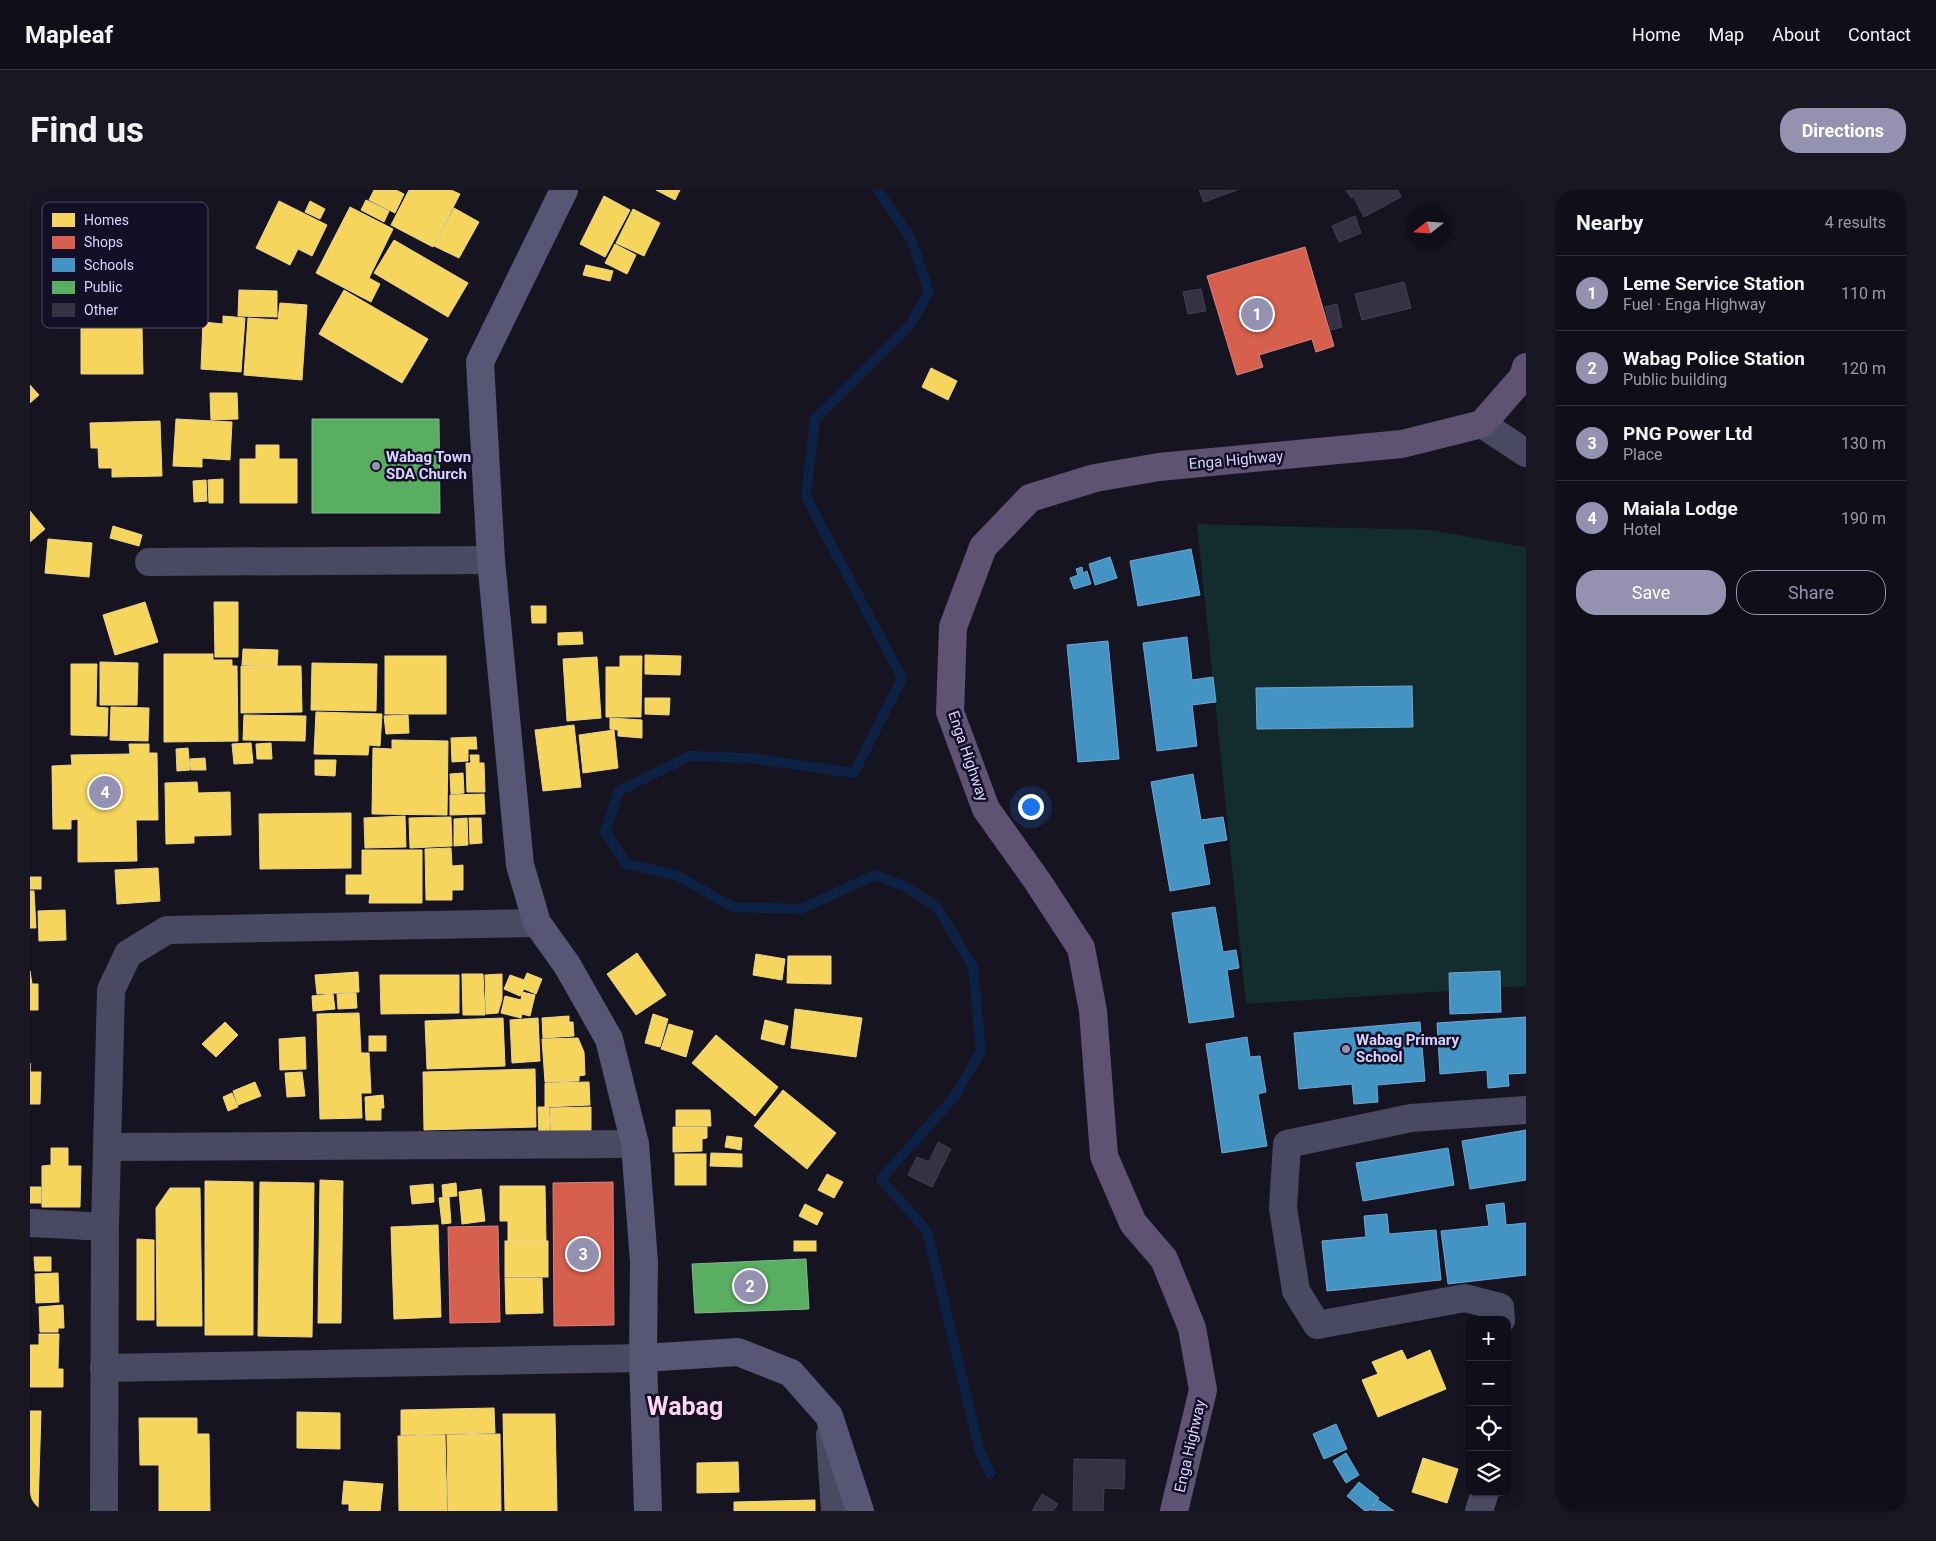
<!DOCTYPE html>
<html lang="en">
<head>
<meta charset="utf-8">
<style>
	:root { --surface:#100f19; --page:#191822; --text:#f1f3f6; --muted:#9c9ca2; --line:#302f38; --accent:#9591b1 }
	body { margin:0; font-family:Roboto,sans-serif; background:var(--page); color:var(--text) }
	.controls { position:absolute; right:15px; bottom:15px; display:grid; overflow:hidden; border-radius:10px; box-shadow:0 1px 4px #0004 }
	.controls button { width:45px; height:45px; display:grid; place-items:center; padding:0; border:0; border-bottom:1px solid var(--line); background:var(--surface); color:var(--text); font:25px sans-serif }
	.compass { position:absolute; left:1376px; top:15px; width:45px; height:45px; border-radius:50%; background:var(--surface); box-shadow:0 1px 4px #0004; rotate:253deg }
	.you { position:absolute; left:1000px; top:616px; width:18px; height:18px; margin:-12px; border:4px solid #fff; border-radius:50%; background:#1a73e8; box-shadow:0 0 0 8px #1a73e833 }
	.badge { display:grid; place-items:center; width:32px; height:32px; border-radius:50%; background:var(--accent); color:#fff; font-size:16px; font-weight:700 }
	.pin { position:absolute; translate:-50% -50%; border:2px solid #fff; box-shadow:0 1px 5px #0006 }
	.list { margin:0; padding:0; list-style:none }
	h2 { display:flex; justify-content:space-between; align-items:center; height:65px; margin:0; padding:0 20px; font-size:21px }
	h2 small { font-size:16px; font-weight:400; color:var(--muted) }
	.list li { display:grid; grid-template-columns:32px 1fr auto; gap:15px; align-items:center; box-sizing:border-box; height:75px; padding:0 20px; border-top:1px solid var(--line) }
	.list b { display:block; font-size:19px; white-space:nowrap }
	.list p { margin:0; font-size:16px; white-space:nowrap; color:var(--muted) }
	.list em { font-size:16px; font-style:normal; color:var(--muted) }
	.actions { display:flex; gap:10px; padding:15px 20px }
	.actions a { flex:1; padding:11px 0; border:1px solid var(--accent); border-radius:20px; text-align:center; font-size:18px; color:var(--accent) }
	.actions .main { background:var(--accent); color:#fff }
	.icon { flex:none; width:28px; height:28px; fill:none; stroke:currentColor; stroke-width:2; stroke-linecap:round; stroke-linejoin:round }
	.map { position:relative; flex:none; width:1496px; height:1321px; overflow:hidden; border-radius:20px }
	header { display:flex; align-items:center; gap:30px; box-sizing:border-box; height:70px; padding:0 25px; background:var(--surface); border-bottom:1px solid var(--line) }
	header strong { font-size:24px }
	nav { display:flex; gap:28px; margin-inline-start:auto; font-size:18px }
	.intro { display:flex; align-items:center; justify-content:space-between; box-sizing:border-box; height:120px; padding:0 30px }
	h1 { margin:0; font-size:35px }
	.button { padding:12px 22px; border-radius:20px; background:var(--accent); color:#fff; font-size:18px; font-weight:700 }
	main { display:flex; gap:30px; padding:0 30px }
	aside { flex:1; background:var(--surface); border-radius:20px; box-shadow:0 1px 4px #0004 }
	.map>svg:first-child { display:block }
	.green { fill:#132c2d }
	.homes { fill:#f6d55c; stroke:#edd58d }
	.shops { fill:#d6604d; stroke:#d78382 }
	.schools { fill:#4393c3; stroke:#70a6d5 }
	.public { fill:#5aae61; stroke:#80b990 }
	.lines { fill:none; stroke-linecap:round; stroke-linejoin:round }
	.stream { stroke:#0d2144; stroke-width:10 }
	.building { fill:#343243; stroke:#433f54 }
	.street { stroke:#4a4962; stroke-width:28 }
	.secondary { stroke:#575674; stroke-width:28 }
	.primary { stroke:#5e5373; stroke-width:28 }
	.poi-dot { fill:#9591b1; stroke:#130f26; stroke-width:2 }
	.labels { text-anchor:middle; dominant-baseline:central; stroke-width:5; stroke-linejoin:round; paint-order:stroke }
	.poi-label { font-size:15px; font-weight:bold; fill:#d9d4ff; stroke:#130f26; text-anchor:start }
	.street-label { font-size:15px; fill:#d9d4ff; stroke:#130f26 }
	.town-label { font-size:25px; font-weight:bold; fill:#ffd6f0; stroke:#130f26 }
	.key { fill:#130f26; stroke:#4e4a67; stroke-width:1 }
	.key-label { font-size:14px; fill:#d9d4ff }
</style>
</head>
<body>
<header>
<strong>Mapleaf</strong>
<nav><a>Home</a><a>Map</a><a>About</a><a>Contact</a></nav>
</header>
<div class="intro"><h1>Find us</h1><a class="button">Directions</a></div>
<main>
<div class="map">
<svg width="1496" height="1321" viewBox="0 0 1496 1321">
	<rect width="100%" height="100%" fill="#161421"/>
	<!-- green -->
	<polygon class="green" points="1167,334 1400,340 1496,357 1496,796 1216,814"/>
	<!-- homes -->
	<g class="homes">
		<polygon points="344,0 366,0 374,4 365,23 339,10"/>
		<polygon points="379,0 421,0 430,4 403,57 361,35"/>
		<polygon points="626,0 650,0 645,10"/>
		<polygon points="574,6 600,20 575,67 550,54"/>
		<polygon points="336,10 359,21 354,32 331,20"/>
		<polygon points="249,11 297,35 282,66 268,59 260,75 226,58"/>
		<polygon points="280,11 295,19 290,29 275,22"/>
		<polygon points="320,17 363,39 339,88 350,94 341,112 286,83"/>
		<polygon points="424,18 449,32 429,68 404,56"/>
		<polygon points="603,19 630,33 614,66 586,53"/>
		<polygon points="364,50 438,93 418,127 344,83"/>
		<polygon points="585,54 606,65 597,84 575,73"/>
		<polygon points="556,75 583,81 580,91 553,85"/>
		<polygon points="209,100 247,101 247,127 208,126"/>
		<polygon points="314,100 398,149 372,193 289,144"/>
		<polygon points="59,111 101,111 101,137 112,137 113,184 51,184 51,138 60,137"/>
		<polygon points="250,113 277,115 272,190 214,185 218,128 248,130"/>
		<polygon points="193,126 215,128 211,182 171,179 173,132 193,134"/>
		<polygon points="901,178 927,191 918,210 892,197"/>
		<polygon points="0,195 9,205 0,213"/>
		<polygon points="180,203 207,203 208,229 181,230"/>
		<polygon points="146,229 202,232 200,270 172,268 172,277 143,276"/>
		<polygon points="130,231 132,286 82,287 82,278 69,278 68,258 61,258 60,233"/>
		<polygon points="226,255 249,255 249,269 267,269 267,313 210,313 210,269 226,269"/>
		<polygon points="193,289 193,313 179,313 178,290"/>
		<polygon points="176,290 177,311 164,312 163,291"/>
		<polygon points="0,321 15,339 0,352"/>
		<polygon points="83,336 112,345 109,356 80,348"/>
		<polygon points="18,349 62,353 59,387 15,383"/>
		<polygon points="115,412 128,452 85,465 73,425"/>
		<polygon points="184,412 208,412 208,467 185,467"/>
		<polygon points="501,416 516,416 516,433 502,433"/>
		<polygon points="552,442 553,454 528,455 528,443"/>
		<polygon points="213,459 248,460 247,476 212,475"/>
		<polygon points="134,464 183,464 183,470 202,470 202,476 207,476 208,551 134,552"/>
		<polygon points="615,465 651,466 650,485 615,484"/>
		<rect x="355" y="466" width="61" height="58"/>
		<polygon points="590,466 612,466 611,527 576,527 576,477 590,477"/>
		<polygon points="567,467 571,528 537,531 533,469"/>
		<polygon points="70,472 108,473 107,515 70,515"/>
		<polygon points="282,473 347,474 346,521 281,520"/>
		<polygon points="41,474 67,474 66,517 78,518 77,546 41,545"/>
		<polygon points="211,476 271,476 272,522 211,523"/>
		<polygon points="615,508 640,508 639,525 615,524"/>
		<polygon points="81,517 119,518 118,551 80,550"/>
		<polygon points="286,522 352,524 350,556 339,555 338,565 284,564"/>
		<polygon points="214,525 276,526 275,551 213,550"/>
		<polygon points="378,525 379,543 356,544 354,526"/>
		<polygon points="580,528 612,530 612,548 588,546 588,540 580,539"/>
		<polygon points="544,535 551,597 513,601 505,540"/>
		<polygon points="584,540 588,578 553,583 549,545"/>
		<polygon points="446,547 447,559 438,559 438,571 422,572 421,548"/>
		<polygon points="362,550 418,551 417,625 342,624 343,558 362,559"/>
		<polygon points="221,553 223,573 204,574 202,554"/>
		<polygon points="241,553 242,569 227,569 226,554"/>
		<polygon points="99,554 119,554 119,563 127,563 128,630 106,630 107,671 48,672 48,629 41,630 41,639 23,639 22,576 42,575 41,565 100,564"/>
		<polygon points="158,558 160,580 147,581 146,559"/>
		<polygon points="440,565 449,565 449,573 454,573 455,602 437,602 436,573 441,573"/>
		<polygon points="175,568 176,580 161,580 160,569"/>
		<polygon points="285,570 306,570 305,586 285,585"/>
		<polygon points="433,583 434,603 421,604 420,584"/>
		<polygon points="167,592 168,603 200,602 201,645 164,646 164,653 136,654 135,593"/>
		<polygon points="454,604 455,624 420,625 420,605"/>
		<polygon points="321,623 321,678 230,679 229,624"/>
		<polygon points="375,626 376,657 335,658 334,628"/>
		<polygon points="421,627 422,656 380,658 379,628"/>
		<polygon points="437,628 438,655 424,656 424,629"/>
		<polygon points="439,628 451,628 452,653 440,654"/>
		<polygon points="421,658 422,676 433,675 433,700 422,700 422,710 396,710 395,659"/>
		<polygon points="332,660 392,660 392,713 339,713 340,704 316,704 316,685 332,685"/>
		<polygon points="128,678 130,711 87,714 85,680"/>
		<rect x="0" y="687" width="11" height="12"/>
		<polygon points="0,701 4,701 6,738 0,738"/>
		<polygon points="35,720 36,750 9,751 8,721"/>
		<polygon points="607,763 636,805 606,825 577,784"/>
		<polygon points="726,764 755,769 752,790 723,785"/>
		<polygon points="758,766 801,766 801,794 757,793"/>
		<polygon points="0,781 2,794 8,794 8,820 0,820"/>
		<polygon points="328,782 329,802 287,804 285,785"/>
		<polygon points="497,783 512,789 506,804 494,799 490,806 474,799 480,785 494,790"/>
		<polygon points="432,784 453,784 455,825 433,825"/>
		<polygon points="472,784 472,809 468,823 456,824 455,785"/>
		<polygon points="350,785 429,785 429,823 351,824"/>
		<polygon points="492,802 505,805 500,826 492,824 491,828 471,823 475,806 491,810"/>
		<polygon points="326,803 327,818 308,819 307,804"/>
		<polygon points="303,804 305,819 283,821 282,806"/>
		<polygon points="765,819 832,828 826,867 761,858"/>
		<polygon points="329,823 331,863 339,863 341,903 331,903 332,928 290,929 287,824"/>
		<polygon points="623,824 638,829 630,857 615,853"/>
		<polygon points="539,826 539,832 543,832 544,846 513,848 512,828"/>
		<polygon points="473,828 475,876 397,879 395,831"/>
		<polygon points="508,828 510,871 482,873 480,830"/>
		<polygon points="735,830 758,836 754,855 731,849"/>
		<polygon points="195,832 208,845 186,867 172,854"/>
		<polygon points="639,834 663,841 656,867 631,859"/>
		<polygon points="686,845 748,897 725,926 662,873"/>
		<rect x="339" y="846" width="17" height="15"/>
		<polygon points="275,847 276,879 250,880 249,849"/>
		<polygon points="548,848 554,862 555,885 549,886 549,891 515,892 512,849"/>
		<polygon points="0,873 0,882 11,882 10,914 0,914"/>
		<polygon points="505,879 506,937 394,940 393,882"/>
		<polygon points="272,882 275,906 257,907 255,883"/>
		<polygon points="225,892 231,906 208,915 203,901"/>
		<polygon points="559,892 560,915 515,917 515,893"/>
		<polygon points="753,900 806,943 777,979 724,936"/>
		<polygon points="202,903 208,917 198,921 193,907"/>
		<polygon points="353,905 354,918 351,918 351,930 336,930 335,907"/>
		<polygon points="508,917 519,917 520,945 509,945"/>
		<polygon points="561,917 561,941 521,942 520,918"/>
		<polygon points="646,920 680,920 681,936 646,936"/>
		<polygon points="643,937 677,937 677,948 672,949 672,961 643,962"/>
		<polygon points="697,946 712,948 711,960 695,957"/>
		<polygon points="21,958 38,958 38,976 51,976 50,1017 12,1017 12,976 21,975"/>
		<polygon points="681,963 712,964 712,977 680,976"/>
		<rect x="645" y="964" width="31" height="31"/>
		<polygon points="797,984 813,992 804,1008 788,1000"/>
		<polygon points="290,990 313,991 311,1133 288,1133"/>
		<polygon points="175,991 223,992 223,1145 175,1145"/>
		<polygon points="230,992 284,993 282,1147 228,1146"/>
		<polygon points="426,993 427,1006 413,1007 412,995"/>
		<polygon points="403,994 404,1012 382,1014 380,996"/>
		<polygon points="470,996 515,996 516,1051 478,1051 478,1031 470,1031"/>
		<rect x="0" y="997" width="11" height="16"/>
		<polygon points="140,998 170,998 172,1136 127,1136 126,1018"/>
		<polygon points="451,999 455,1031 432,1034 429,1002"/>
		<polygon points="419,1007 421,1033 412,1034 409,1008"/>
		<polygon points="775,1014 793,1023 787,1035 769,1026"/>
		<polygon points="408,1035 411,1127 364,1129 361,1037"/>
		<polygon points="107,1049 124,1050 124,1130 107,1130"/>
		<rect x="475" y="1051" width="43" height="36"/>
		<rect x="764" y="1051" width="22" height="10"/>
		<polygon points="4,1067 21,1067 21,1081 5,1081"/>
		<polygon points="28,1083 29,1112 6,1113 5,1084"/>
		<polygon points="475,1088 512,1088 513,1123 476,1124"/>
		<polygon points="33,1115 34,1138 28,1138 28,1142 10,1142 9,1117"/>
		<polygon points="9,1144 29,1144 28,1179 33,1179 33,1197 0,1197 0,1155 9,1155"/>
		<polygon points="1372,1160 1377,1170 1400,1160 1416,1199 1348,1227 1332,1190 1348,1184 1342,1172"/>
		<polygon points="464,1218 465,1243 371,1245 371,1220"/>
		<polygon points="0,1221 11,1221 8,1321 0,1321"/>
		<polygon points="267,1222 310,1223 310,1259 267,1258"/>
		<polygon points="473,1224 525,1224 527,1321 475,1321"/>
		<polygon points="109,1228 167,1228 167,1244 179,1244 180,1321 129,1321 129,1275 110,1275"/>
		<polygon points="470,1244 471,1321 418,1321 417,1245"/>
		<polygon points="415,1245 417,1321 369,1321 368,1246"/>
		<polygon points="1393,1268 1428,1279 1417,1313 1382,1302"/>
		<polygon points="708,1272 709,1302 667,1303 667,1273"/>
		<polygon points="314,1291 353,1294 350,1321 319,1321 319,1314 312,1314"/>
		<polygon points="785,1310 785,1321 704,1321 704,1312"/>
	</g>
	<!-- shops -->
	<g class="shops">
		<polygon points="1275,57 1304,156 1286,162 1282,149 1229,165 1233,177 1207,185 1177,86"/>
		<polygon points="583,992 584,1135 524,1136 523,993"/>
		<polygon points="468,1036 470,1132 420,1133 418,1037"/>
	</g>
	<!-- schools -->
	<g class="schools">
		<polygon points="1161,359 1170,405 1108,416 1100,371"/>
		<polygon points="1080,367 1087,388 1065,395 1059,374"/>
		<polygon points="1052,377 1053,383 1057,381 1061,394 1044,399 1040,388 1048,385 1046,379"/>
		<polygon points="1157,447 1162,490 1183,487 1186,512 1162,515 1167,556 1127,561 1113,453"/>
		<polygon points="1078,451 1089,569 1048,572 1037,455"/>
		<polygon points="1382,496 1383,537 1227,539 1226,498"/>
		<polygon points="1163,584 1171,630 1193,627 1197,650 1173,654 1180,694 1140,701 1121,592"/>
		<polygon points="1185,717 1193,762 1206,760 1209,778 1197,780 1204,827 1159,833 1142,723"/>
		<polygon points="1470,781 1471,822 1420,824 1419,783"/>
		<polygon points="1496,827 1496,883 1478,884 1479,896 1458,898 1457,880 1410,884 1407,833"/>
		<polygon points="1390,832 1395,891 1347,895 1348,912 1324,914 1322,894 1269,899 1264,843"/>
		<polygon points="1217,847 1220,867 1230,866 1236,902 1228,904 1237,956 1192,963 1176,854"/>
		<polygon points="1496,940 1496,990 1440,999 1432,951"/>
		<polygon points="1418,958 1424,995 1333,1011 1326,973"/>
		<polygon points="1474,1013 1476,1035 1496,1033 1496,1085 1418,1094 1411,1041 1459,1036 1456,1015"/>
		<polygon points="1357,1024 1359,1044 1406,1040 1411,1090 1297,1101 1292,1051 1336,1047 1334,1026"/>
		<polygon points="1306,1234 1317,1259 1294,1269 1283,1244"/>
		<polygon points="1316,1263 1329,1285 1316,1293 1303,1271"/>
		<polygon points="1329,1292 1349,1308 1338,1321 1335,1321 1317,1306"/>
		<polygon points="1348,1310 1364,1321 1340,1320"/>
	</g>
	<!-- public -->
	<g class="public">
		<polygon points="282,229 409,229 410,323 282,323"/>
		<polygon points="776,1069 779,1119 665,1123 662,1074"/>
	</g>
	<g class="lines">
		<!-- stream -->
		<polyline class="stream" points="848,0 881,49 899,102 880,135 785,229 776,307 872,488 824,583 720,568 660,566 589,601 575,642 597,674 646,685 703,717 771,719 845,685 876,697 907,717 943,777 951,861 925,906 851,989 897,1041 950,1262 960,1284"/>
	</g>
	<!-- building -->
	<g class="building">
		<polygon points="1169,0 1207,0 1174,12"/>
		<polygon points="1316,0 1336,0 1321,8"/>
		<polygon points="1339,0 1368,0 1371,7 1334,27 1324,8"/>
		<polygon points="1325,26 1331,43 1309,52 1302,36"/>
		<polygon points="1374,92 1381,118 1332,130 1325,104"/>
		<polygon points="1171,99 1176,121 1158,124 1153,102"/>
		<polygon points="1307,114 1312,137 1301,140 1295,117"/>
		<polygon points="908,952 921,959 902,997 878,985 887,967 899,972"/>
		<polygon points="1044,1269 1095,1270 1094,1299 1074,1298 1073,1321 1043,1321"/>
		<polygon points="1012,1304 1028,1314 1023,1321 1002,1321"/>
	</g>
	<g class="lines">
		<!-- street -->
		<g class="street">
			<polyline points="1452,234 1496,263"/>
			<polyline points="119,372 461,370"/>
			<polyline points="77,957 605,954"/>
			<polyline points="0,1033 75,1037"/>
			<polyline points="1471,1130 1470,1117 1435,1108 1287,1135 1266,1101 1253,1018 1257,954 1381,928 1496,920"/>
			<polyline points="74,1178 613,1168"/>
			<polyline points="800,1245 805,1321"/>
			<polyline points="74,1321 75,1037 81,800 98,764 137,740 507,733"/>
			<polyline points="1449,1321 1455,1302"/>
		</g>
		<!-- secondary -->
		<g class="secondary">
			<polyline points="534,0 450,172 461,370 490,675 507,733 537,775 579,849 605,954 614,1072 613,1168 618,1321"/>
			<polyline points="613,1168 708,1162 761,1183 799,1226 830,1321"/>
		</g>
		<!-- primary -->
		<polyline class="primary" points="1144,1321 1173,1200 1162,1138 1134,1069 1103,1033 1074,966 1063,821 1051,758 1008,692 956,619 920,522 923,437 953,357 1000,308 1065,288 1129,277 1372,254 1452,234 1493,187 1496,177"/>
	</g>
	<!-- markers -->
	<g class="poi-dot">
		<circle cx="346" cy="276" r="5"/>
		<circle cx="1316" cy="859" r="5"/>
	</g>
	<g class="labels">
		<!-- poi labels -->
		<g class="poi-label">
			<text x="356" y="267">Wabag Town<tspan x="356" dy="17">SDA Church</tspan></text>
			<text x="1326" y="850">Wabag Primary<tspan x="1326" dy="17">School</tspan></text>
		</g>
		<!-- street labels -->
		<g class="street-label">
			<text transform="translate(1206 270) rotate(-5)">Enga Highway</text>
			<text transform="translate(938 566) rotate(71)">Enga Highway</text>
			<text transform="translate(1160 1256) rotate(-77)">Enga Highway</text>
		</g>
		<!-- town labels -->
		<g class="town-label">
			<text x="655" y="1216">Wabag</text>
		</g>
	</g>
	<!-- legend -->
	<rect x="12" y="12" width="166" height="126" rx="8" class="key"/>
	<rect x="22" y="23" width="23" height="14" fill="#f6d55c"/>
	<rect x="22" y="46" width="23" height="13" fill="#d6604d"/>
	<rect x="22" y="68" width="23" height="14" fill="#4393c3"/>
	<rect x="22" y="91" width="23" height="13" fill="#5aae61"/>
	<rect x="22" y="113" width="23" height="14" fill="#343243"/>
	<g class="key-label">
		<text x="54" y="35">Homes</text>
		<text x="54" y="57">Shops</text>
		<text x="54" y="80">Schools</text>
		<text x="54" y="102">Public</text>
		<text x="54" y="125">Other</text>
	</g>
</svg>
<div class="controls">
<button>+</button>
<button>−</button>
<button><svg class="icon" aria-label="locate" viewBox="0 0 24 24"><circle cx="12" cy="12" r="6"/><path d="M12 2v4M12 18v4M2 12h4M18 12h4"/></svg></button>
<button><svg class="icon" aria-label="layers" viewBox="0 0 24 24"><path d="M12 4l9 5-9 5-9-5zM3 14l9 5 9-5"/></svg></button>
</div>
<svg class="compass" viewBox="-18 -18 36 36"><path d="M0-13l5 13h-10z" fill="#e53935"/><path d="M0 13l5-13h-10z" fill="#9c9ca2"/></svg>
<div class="you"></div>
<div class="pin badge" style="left:1227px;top:124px">1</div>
<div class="pin badge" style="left:720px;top:1096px">2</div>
<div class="pin badge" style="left:553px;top:1064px">3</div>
<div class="pin badge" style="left:75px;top:602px">4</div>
</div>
<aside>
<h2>Nearby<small>4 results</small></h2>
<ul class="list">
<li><span class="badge">1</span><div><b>Leme Service Station</b><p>Fuel · Enga Highway</p></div><em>110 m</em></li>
<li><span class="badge">2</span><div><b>Wabag Police Station</b><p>Public building</p></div><em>120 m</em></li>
<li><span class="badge">3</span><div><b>PNG Power Ltd</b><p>Place</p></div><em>130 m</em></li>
<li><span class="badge">4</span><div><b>Maiala Lodge</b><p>Hotel</p></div><em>190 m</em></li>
</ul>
<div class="actions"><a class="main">Save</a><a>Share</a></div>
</aside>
</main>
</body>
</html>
